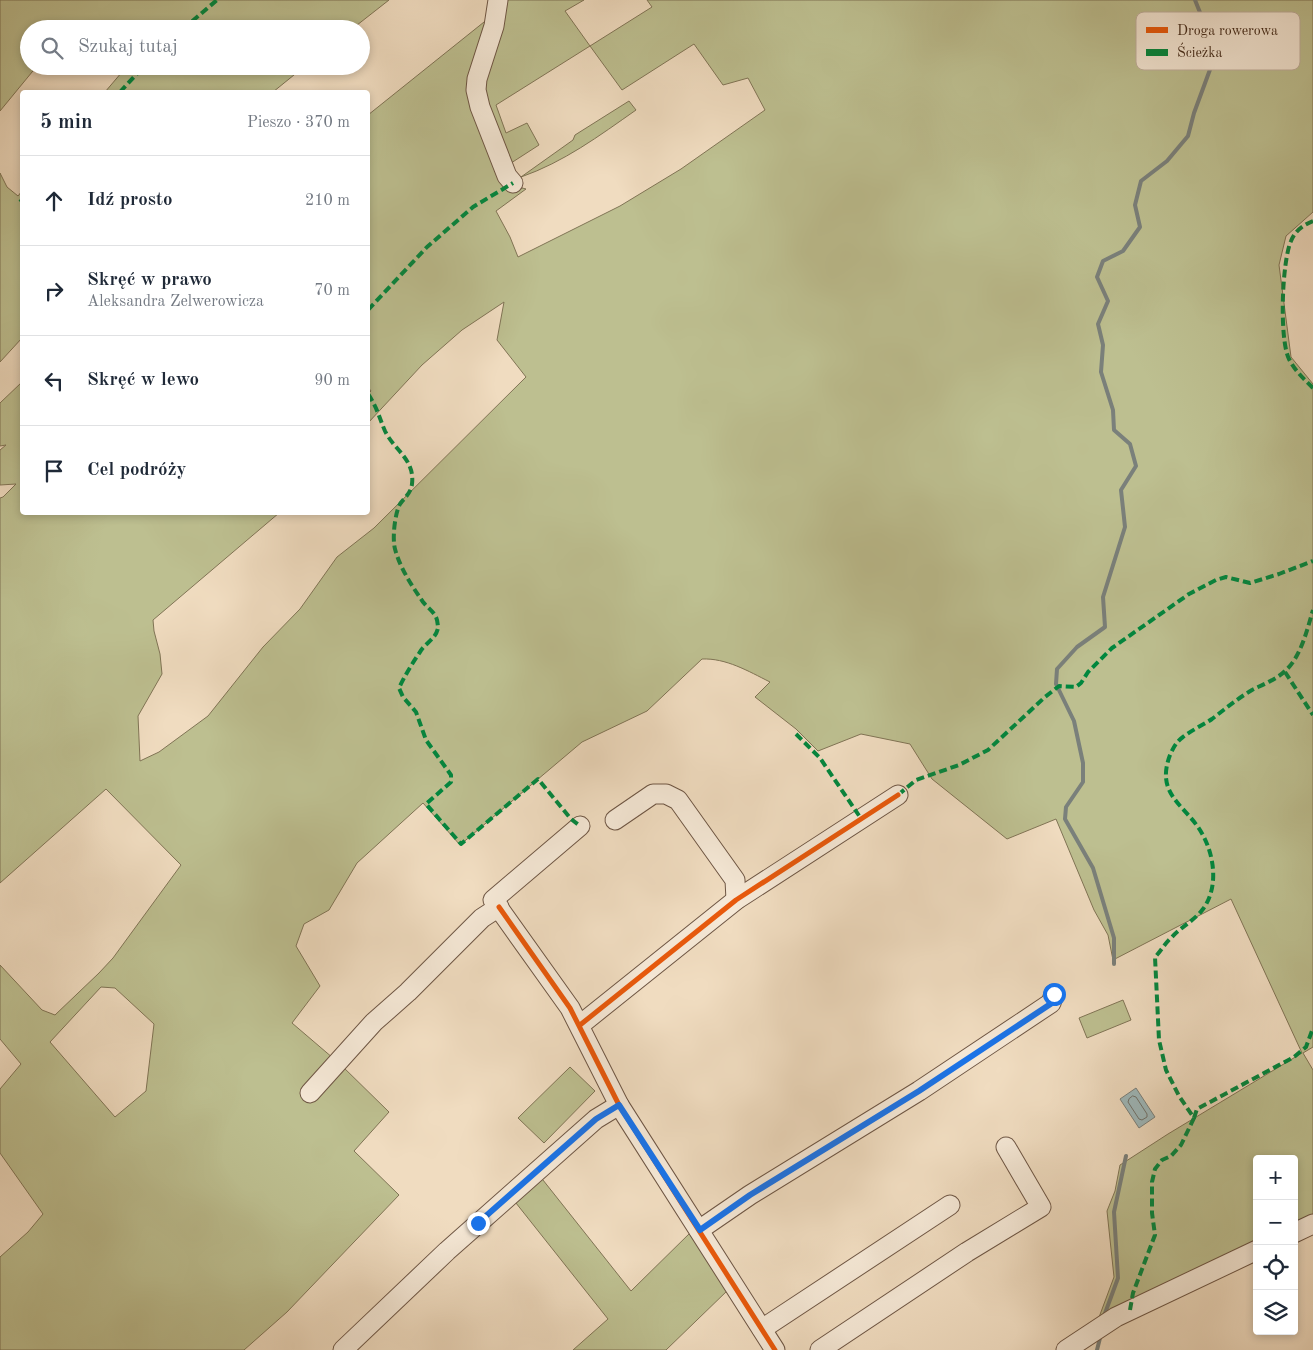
<!DOCTYPE html>
<html lang="pl">
<head>
<meta charset="utf-8">
<style>
	:root { --surface:#fff; --page:#f2f2f3; --text:#1f2937; --muted:#747a83; --line:#e0e1e3 }
	body { margin:0; font-family:"Old Standard TT",serif; background:var(--page); color:var(--text) }
	.controls { position:absolute; right:15px; bottom:15px; display:grid; overflow:hidden; border-radius:5px; box-shadow:0 2px 8px #0003 }
	.controls button { width:45px; height:45px; display:grid; place-items:center; padding:0; border:0; border-bottom:1px solid var(--line); background:var(--surface); color:var(--text); font:25px sans-serif }
	.stop { position:absolute; width:15px; height:15px; margin:-11px; border:4px solid #1a73e8; border-radius:50%; background:#fff }
	.stop.end { background:#1a73e8; border-color:#fff; box-shadow:0 1px 5px #0008 }
	.list { margin:0; padding:0; list-style:none }
	h2 { display:flex; justify-content:space-between; align-items:center; height:65px; margin:0; padding:0 20px; font-size:21px }
	h2 small { font-size:16px; font-weight:400; color:var(--muted) }
	.list li { display:grid; grid-template-columns:32px 1fr auto; gap:15px; align-items:center; box-sizing:border-box; height:90px; padding:0 20px; border-top:1px solid var(--line) }
	.list b { display:block; font-size:19px; white-space:nowrap }
	.list p { margin:0; font-size:16px; white-space:nowrap; color:var(--muted) }
	.list em { font-size:16px; font-style:normal; color:var(--muted) }
	.icon { flex:none; width:28px; height:28px; fill:none; stroke:currentColor; stroke-width:2; stroke-linecap:round; stroke-linejoin:round }
	.map { position:relative; flex:none; width:1313px; height:1350px; overflow:hidden }
	.search { position:absolute; background:var(--surface); box-shadow:0 2px 8px #0003; left:20px; top:20px; width:350px; height:55px; display:flex; align-items:center; gap:12px; box-sizing:border-box; padding:0 18px; border-radius:28px; color:var(--muted); font-size:19px }
	.panel { position:absolute; background:var(--surface); box-shadow:0 2px 8px #0003; left:20px; top:90px; width:350px; height:425px; border-radius:5px }
	.map>svg:first-child { display:block }
	.green { fill:#bdbf90; stroke:#807455; fill-rule:evenodd }
	.water { fill:#9eb9bc; stroke:#7a807b }
	.lines { fill:none; stroke-linecap:round; stroke-linejoin:round }
	.shore { stroke:#70726b; stroke-width:1 }
	.stream { stroke:#7a807b; stroke-width:4 }
	.minor-casing { stroke:#6e5644; stroke-width:21 }
	.minor { stroke:#f5e8d6; stroke-width:19 }
	.quiet { stroke:#00873e; stroke-width:4; stroke-dasharray:8 4; stroke-linecap:butt }
	.cycleway-casing { stroke:#f5e8d6; stroke-width:8 }
	.cycleway { stroke:#e8590c; stroke-width:5 }
	.route { stroke:#1a73e8; stroke-width:6 }
	.key { fill:#f5e8d6; stroke:#c0af9e; stroke-width:1 }
	.key-label { font-size:14px; fill:#432a1a }
</style>
</head>
<body>
<div class="map">
<svg width="1313" height="1350" viewBox="0 0 1313 1350">
	<rect width="100%" height="100%" fill="#f0dcc0"/>
	<filter id="stains"><feTurbulence type="fractalNoise" baseFrequency=".004" numOctaves="4"/><feColorMatrix values="0 0 0 0 .2 0 0 0 0 .09 0 0 0 0 .02 0 0 0 .5 -.17"/></filter>
	<radialGradient id="worn" r=".72"><stop offset=".6" stop-color="#630" stop-opacity="0"/><stop offset="1" stop-color="#630" stop-opacity=".3"/></radialGradient>
	<!-- green -->
	<g class="green">
		<polygon points="0,0 389,0 352,29 83,29 75,20 68,29 29,29 29,66 37,66 0,111"/>
		<path d="M503,0H584L565,11L590,46L652,7L647,0H1313V212L1286,236L1279,265L1291,357L1313,384V1047L1303,1053L1313,1070V1219L1294,1228V1159H1257V1246L1098,1320L1114,1277L1107,1211L1115,1191L1120,1165L1168,1134L1302,1053L1231,899L1113,960L1108,935L1094,910L1056,819L1007,839L932,779L910,744L861,734L818,751L796,729L755,697L770,682C748,671 726,658 702,659L647,711L582,742L460,845L423,803L357,863L329,910L304,924L296,946L320,986L292,1023L340,1064L389,1112L354,1151L399,1195L287,1312L244,1350H0V1257L28,1232L43,1214L0,1153V1089L21,1064L0,1039V965L42,1010L55,1015L99,973L113,958L181,865L106,789L0,883V498L3,497L16,484L0,485V450L6,445L0,446V403L22,382V512L279,513L153,620L154,631L160,654L162,674L138,716L140,761L159,752L208,716L263,647L300,609L337,557L374,528L526,377L497,340L504,302L462,330L422,365L368,423V394L371,391L368,387V115L494,14L476,68L503,183L526,189L496,211L510,237L518,257L620,206L681,169L765,110L748,78L723,85L694,44L622,90L590,46L496,105L506,133L527,123L539,145L508,165L481,88ZM101,987L115,988L154,1024L146,1091L115,1117L50,1042Z"/>
		<polygon points="117,66 305,66 273,92 105,92 122,72"/>
		<path d="M629,101L636,110C599,136 564,162 521,177L573,140L575,135Z"/>
		<polygon points="0,173 7,187 18,196 22,191 22,338 0,362"/>
		<polygon points="1123,1000 1131,1020 1087,1038 1079,1018"/>
		<polygon points="570,1067 595,1091 544,1143 518,1118"/>
		<polygon points="539,1175 631,1291 692,1231 728,1290 666,1350 573,1350 608,1319 512,1198"/>
	</g>
	<!-- water -->
	<polygon class="water" points="1136,1088 1155,1117 1139,1128 1120,1099"/>
	<g class="lines">
		<!-- shore -->
		<polygon class="shore" points="1133,1096 1136,1097 1147,1114 1147,1117 1142,1120 1139,1119 1128,1102 1129,1099"/>
		<!-- stream -->
		<g class="stream">
			<polyline points="1114,964 1114,938 1093,868 1065,819 1066,807 1083,782 1083,763 1074,721 1056,684 1057,669 1077,647 1105,627 1103,597 1125,527 1121,490 1136,466 1130,444 1114,430 1113,410 1101,372 1103,345 1098,324 1108,301 1097,277 1103,261 1123,251 1140,227 1135,205 1141,181 1167,161 1188,136 1194,113 1215,56 1209,35 1195,0"/>
			<polyline points="1104,1316 1118,1278 1114,1212 1126,1156"/>
			<polyline points="1097,1350 1101,1334"/>
		</g>
		<!-- minor casing -->
		<g class="minor-casing">
			<g id="minor">
				<polyline points="498,0 494,26 477,79 476,90 480,107 507,176 513,183"/>
				<polyline points="615,820 653,794 666,794 678,800 735,880 736,900"/>
				<polyline points="580,826 493,900 570,1008 619,1105 775,1350"/>
				<polyline points="580,1025 736,900 898,795"/>
				<polyline points="310,1093 374,1022 408,992 482,918 499,907"/>
				<polyline points="699,1230 750,1195 919,1091 1051,1003 1054,994"/>
				<polyline points="1294,1233 1313,1224"/>
				<polyline points="762,1329 950,1205"/>
				<polyline points="343,1350 447,1251 596,1119 619,1105"/>
				<polyline points="820,1350 967,1252 1041,1207 1006,1147"/>
				<polyline points="1066,1350 1116,1317 1257,1250"/>
			</g>
		</g>
		<!-- minor -->
		<use href="#minor" class="minor"/>
		<!-- quiet -->
		<g class="quiet">
			<polyline points="183,29 217,0"/>
			<polyline points="120,92 144,66"/>
			<polyline points="20,202 22,200"/>
			<path d="M1313,221C1303,225 1295,231 1291,241C1282,261 1279,339 1289,359C1295,371 1304,379 1313,388"/>
			<polyline points="368,310 427,247 473,207 513,183"/>
			<path d="M368,394C377,407 379,417 385,431C394,450 415,459 412,484C411,493 405,497 400,504C395,513 392,538 395,549C400,568 412,586 423,602C427,607 433,611 436,617C437,619 438,625 438,628C436,639 425,643 420,652C413,662 404,677 399,688L403,697L416,712L426,740L451,775V782L426,804L461,844L538,779L571,819L580,826"/>
			<polyline points="1285,672 1313,715"/>
			<polyline points="796,734 820,758 862,820"/>
			<polyline points="898,795 916,780 959,765 988,750 1045,697 1059,686 1076,687 1081,683 1088,672 1112,648 1189,594 1216,580 1226,577 1250,583 1279,574 1313,561"/>
			<polyline points="1194,1118 1197,1109 1294,1057 1306,1047 1313,1028"/>
			<path d="M1130,1310L1133,1293L1155,1235L1152,1213V1182L1155,1169L1162,1160L1171,1156L1181,1145L1194,1118L1179,1096L1166,1070L1159,1040L1155,957C1161,951 1165,943 1172,937C1181,927 1195,920 1203,909C1220,886 1214,850 1198,827C1181,803 1156,792 1170,755C1173,748 1177,741 1183,737C1192,730 1203,725 1212,719C1225,709 1237,699 1252,690C1262,685 1277,679 1285,671C1301,657 1307,630 1313,610"/>
		</g>
		<!-- cycleway casing -->
		<g class="cycleway-casing">
			<g id="cycleway">
				<polyline points="499,907 570,1008 619,1105 775,1350"/>
				<polyline points="580,1025 736,900 898,795"/>
			</g>
		</g>
		<!-- cycleway -->
		<use href="#cycleway" class="cycleway"/>
	</g>
	<g class="lines">
		<!-- route -->
		<polyline class="route" points="478,1223 596,1119 619,1105 700,1230 750,1195 919,1091 1052,1003 1054,994"/>
	</g>
	<!-- legend -->
	<rect x="1136" y="12" width="164" height="58" rx="8" class="key"/>
	<rect x="1146" y="27" width="22" height="6" fill="#e8590c"/>
	<rect x="1146" y="49" width="22" height="7" fill="#00873e"/>
	<g class="key-label">
		<text x="1177" y="35">Droga rowerowa</text>
		<text x="1177" y="57">Ścieżka</text>
	</g>
	<rect width="100%" height="100%" filter="url(#stains)"/>
	<rect width="100%" height="100%" fill="url(#worn)"/>
</svg>
<div class="controls">
<button>+</button>
<button>−</button>
<button><svg class="icon" aria-label="locate" viewBox="0 0 24 24"><circle cx="12" cy="12" r="6"/><path d="M12 2v4M12 18v4M2 12h4M18 12h4"/></svg></button>
<button><svg class="icon" aria-label="layers" viewBox="0 0 24 24"><path d="M12 4l9 5-9 5-9-5zM3 14l9 5 9-5"/></svg></button>
</div>
<div class="stop" style="left:1054px;top:994px"></div>
<div class="stop end" style="left:478px;top:1223px"></div>
<div class="search"><svg class="icon" aria-label="search" viewBox="0 0 24 24"><circle cx="10" cy="10" r="6"/><path d="M15 15l6 6"/></svg>Szukaj tutaj</div>
<section class="panel">
<h2>5 min<small>Pieszo · 370 m</small></h2>
<ul class="list">
<li><svg class="icon" aria-label="ahead" viewBox="0 0 24 24"><path d="M12 20V5M6 11l6-6 6 6"/></svg><div><b>Idź prosto</b></div><em>210 m</em></li>
<li><svg class="icon" aria-label="right" viewBox="0 0 24 24"><path d="M7 20v-9h11M14 6l5 5-5 5"/></svg><div><b>Skręć w prawo</b><p>Aleksandra Zelwerowicza</p></div><em>70 m</em></li>
<li><svg class="icon" aria-label="left" viewBox="0 0 24 24"><path d="M17 20v-9H6M10 6l-5 5 5 5"/></svg><div><b>Skręć w lewo</b></div><em>90 m</em></li>
<li><svg class="icon" aria-label="arrive" viewBox="0 0 24 24"><path d="M6 21V4h12l-3 4 3 4H6"/></svg><div><b>Cel podróży</b></div></li>
</ul>
</section>
</div>
</body>
</html>
